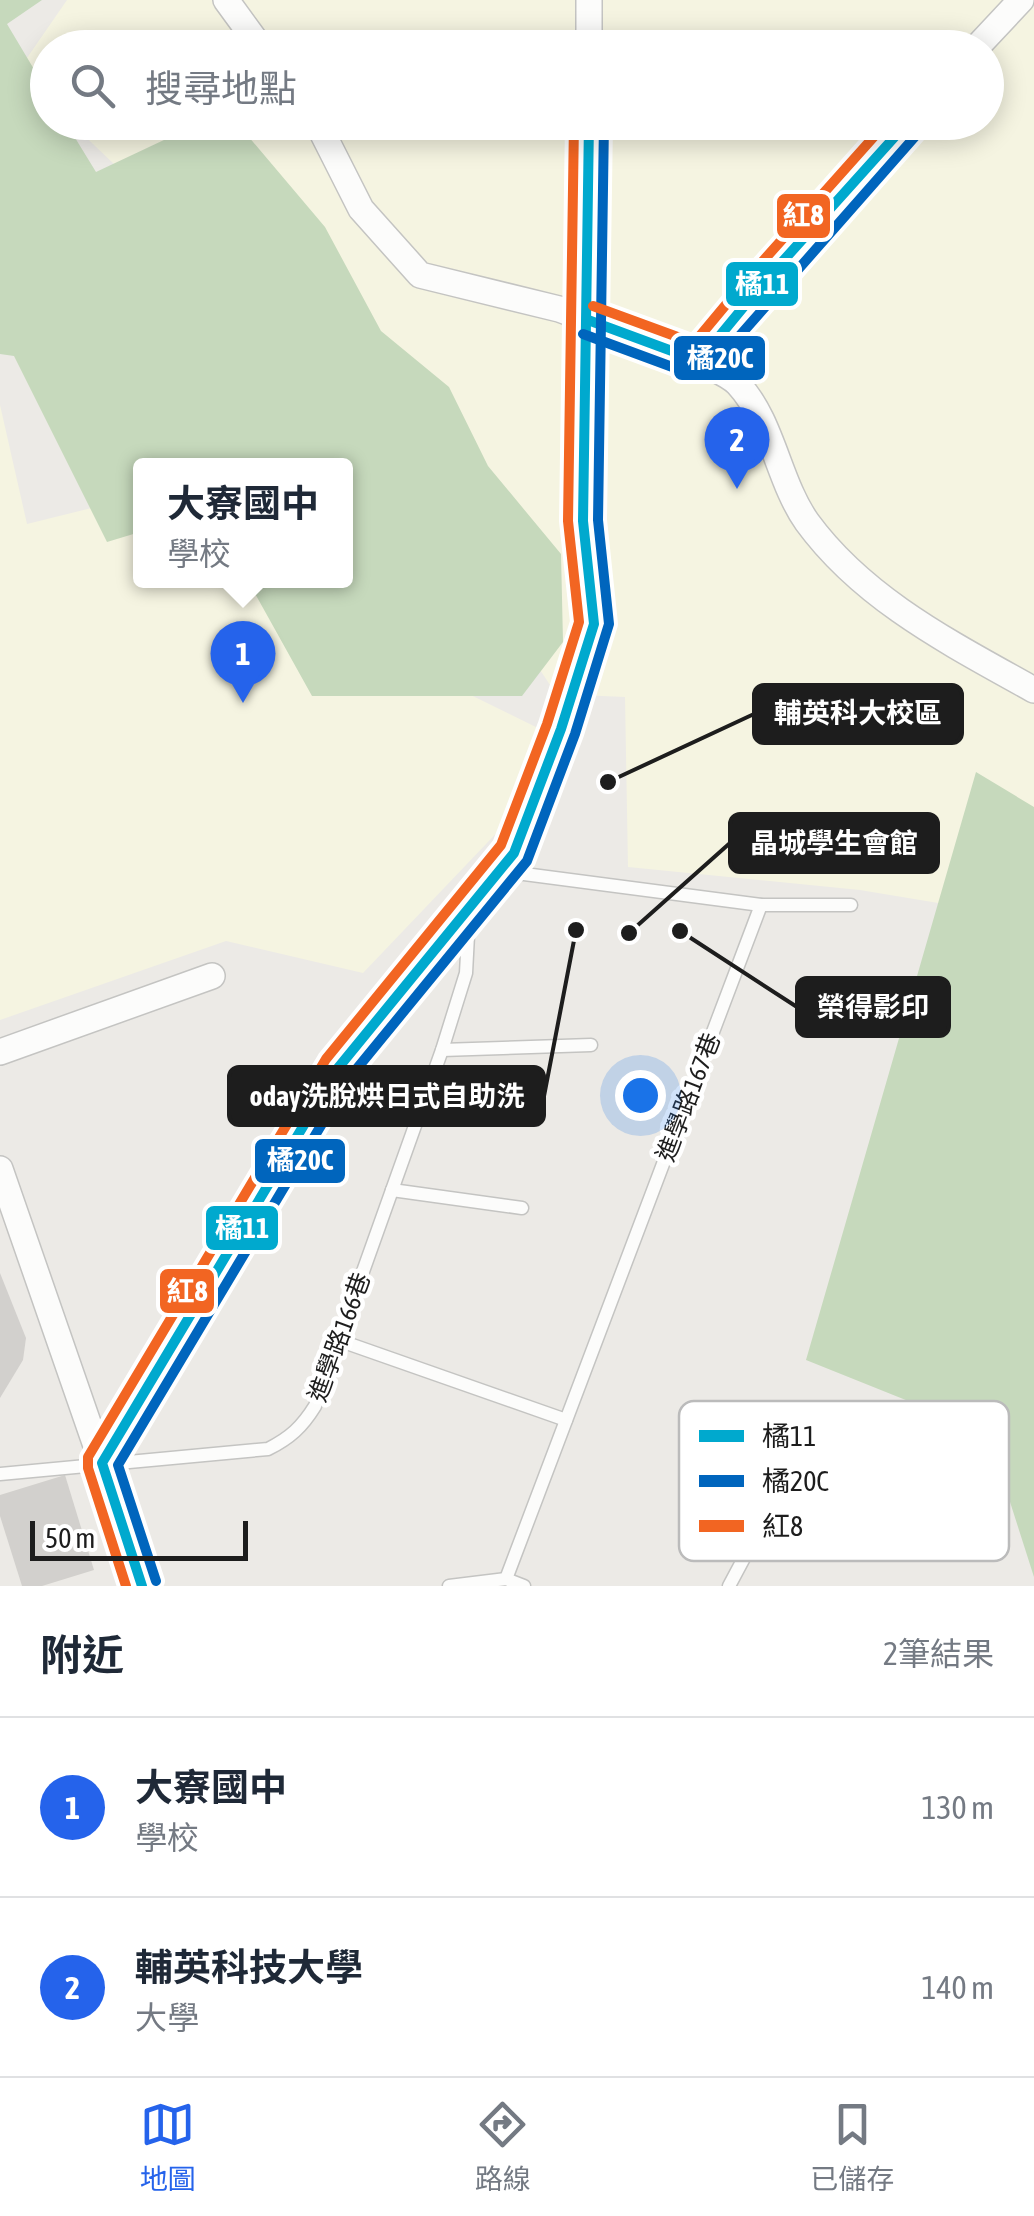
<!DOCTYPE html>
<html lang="zh-TW">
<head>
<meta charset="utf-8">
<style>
	:root { --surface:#fff; --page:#f2f2f3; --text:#1f2937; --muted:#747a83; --line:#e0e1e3; --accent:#2563eb }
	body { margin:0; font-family:"Asap Condensed","Noto Sans TC",sans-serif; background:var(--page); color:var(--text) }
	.scale { position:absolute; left:30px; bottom:25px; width:218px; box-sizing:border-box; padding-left:10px; border:5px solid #1d1d1d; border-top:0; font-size:28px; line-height:35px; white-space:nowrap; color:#1d1d1d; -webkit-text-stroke:8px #fff; paint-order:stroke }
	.you { position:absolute; left:640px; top:1095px; width:35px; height:35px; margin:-25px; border:8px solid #fff; border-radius:50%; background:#1a73e8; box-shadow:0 0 0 15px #1a73e833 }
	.badge { display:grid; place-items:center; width:65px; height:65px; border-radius:50%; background:var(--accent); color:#fff; font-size:32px; font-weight:700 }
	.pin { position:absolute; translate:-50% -82px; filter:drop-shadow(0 2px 5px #0008) }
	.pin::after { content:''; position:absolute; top:52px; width:35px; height:30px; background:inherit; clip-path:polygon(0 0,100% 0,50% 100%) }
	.popup { position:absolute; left:133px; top:458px; width:220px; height:130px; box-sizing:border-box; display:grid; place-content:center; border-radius:10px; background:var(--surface); filter:drop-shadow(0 2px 8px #0005); font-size:32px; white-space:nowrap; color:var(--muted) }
	.popup b { font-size:38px; color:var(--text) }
	.popup::after { content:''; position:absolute; left:50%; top:100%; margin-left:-20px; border:20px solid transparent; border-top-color:var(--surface) }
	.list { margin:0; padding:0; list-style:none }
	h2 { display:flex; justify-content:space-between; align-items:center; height:130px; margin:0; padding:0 40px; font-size:42px }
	h2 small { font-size:32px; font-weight:400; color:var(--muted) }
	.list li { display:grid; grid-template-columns:65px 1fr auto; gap:30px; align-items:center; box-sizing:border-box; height:180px; padding:0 40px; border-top:2px solid var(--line) }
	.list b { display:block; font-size:38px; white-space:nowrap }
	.list p { margin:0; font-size:32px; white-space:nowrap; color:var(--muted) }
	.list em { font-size:32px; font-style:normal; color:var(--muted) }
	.icon { flex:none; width:55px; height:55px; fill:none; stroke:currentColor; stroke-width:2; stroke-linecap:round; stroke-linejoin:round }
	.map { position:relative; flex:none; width:1034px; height:1586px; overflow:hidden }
	.search { position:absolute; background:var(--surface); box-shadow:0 5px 25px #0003; left:30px; right:30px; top:30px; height:110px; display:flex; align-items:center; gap:25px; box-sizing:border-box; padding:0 35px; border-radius:55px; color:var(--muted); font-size:38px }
	.sheet { height:490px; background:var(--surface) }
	nav { display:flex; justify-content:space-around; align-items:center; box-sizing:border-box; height:140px; border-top:2px solid var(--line); background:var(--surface); font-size:28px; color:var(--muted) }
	nav a { display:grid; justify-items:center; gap:5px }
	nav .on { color:var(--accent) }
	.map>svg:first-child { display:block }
	.education { fill:#f5f4e1 }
	.forest { fill:#c6d9bc }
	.building { fill:#d2d0cd }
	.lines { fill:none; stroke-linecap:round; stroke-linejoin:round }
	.service-casing { stroke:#c4c4c2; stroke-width:15 }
	.minor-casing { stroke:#c4c4c2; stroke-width:28 }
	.service { stroke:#fcfcfb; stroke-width:12 }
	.minor { stroke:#fcfcfb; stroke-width:25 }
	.bus-1-casing { stroke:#fff; stroke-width:18 }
	.bus-2-casing { stroke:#fff; stroke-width:18 }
	.bus-3-casing { stroke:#fff; stroke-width:18 }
	.bus-1 { stroke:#00a9ce; stroke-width:10 }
	.bus-2 { stroke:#0065bd; stroke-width:10 }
	.bus-3 { stroke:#f26522; stroke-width:10 }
	.labels { text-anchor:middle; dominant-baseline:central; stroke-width:9; stroke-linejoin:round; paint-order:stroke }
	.street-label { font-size:25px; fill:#1d1d1d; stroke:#fff }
	.key { fill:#fff; stroke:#bbb; stroke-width:2.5 }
	.key-label { font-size:28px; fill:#1d1d1d }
	.leader { fill:none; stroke:#1d1d1d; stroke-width:4 }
	.callout-dot { fill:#1d1d1d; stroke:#fff; stroke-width:4 }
	.callout { fill:#1d1d1d; stroke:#1d1d1d; stroke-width:4 }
	.callout-label { font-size:28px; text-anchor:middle; font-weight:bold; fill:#fff }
	.line-badge { stroke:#fff; stroke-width:4 }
	.badge-label { font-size:28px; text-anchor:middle; font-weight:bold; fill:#fff }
</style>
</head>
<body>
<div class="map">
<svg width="1034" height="1586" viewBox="0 0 1034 1586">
	<rect width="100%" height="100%" fill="#eceae6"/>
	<!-- education -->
	<g class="education">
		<polygon points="67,0 1034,0 1034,919 860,890 628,867 625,697 556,694 454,540 159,207 71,123 986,122 986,48 48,48 47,100 18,71"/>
		<polygon points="0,405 27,524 140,496 140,580 268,581 432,676 542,730 507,822 363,973 226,941 0,1020"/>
	</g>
	<!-- forest -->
	<g class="forest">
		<polygon points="0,0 42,0 7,24 47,91 48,122 66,123 96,172 200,123 237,123 325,227 381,331 449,387 488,466 561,554 563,642 522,696 312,696 248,581 346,580 346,466 140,466 140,532 107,542 14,356 0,354"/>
		<polygon points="976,772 1034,807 1034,1577 988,1433 806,1360"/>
	</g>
	<!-- building -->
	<g class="building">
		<polygon points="0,1273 26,1338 23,1360 0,1398"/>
		<polygon points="65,1475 94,1570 42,1586 22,1586 0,1516 0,1495"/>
	</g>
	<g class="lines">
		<!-- service casing -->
		<g class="service-casing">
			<g id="service">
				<polyline points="501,871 761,905 851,905"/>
				<polyline points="442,1050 591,1045"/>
				<polyline points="392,1190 522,1208"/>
				<polyline points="338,1340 566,1420"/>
				<path d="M0,1474L268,1449C290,1438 302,1427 315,1406L442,1050L466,973L469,916"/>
				<polyline points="506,1579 761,905"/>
				<polyline points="449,1586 506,1579 524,1586"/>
				<polyline points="729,1586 814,1427"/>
			</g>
		</g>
		<!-- minor casing -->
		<g class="minor-casing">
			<g id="minor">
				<polyline points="226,0 261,48"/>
				<polyline points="589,48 589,0"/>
				<polyline points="976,48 1021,0"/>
				<polyline points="317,122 361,209 420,275 559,309 699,361 765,281 908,122"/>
				<path d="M699,361C711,368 729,374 738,384C773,422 778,481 807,522C864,600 952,644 1034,690"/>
				<polyline points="0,1052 212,976"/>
				<polyline points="0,1169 102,1463"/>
				<polyline points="142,1586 102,1463 338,1068 514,853 561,729 594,624 583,521 589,122"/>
			</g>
		</g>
		<!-- service -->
		<use href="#service" class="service"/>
		<!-- minor -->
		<use href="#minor" class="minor"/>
		<!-- bus-1 casing -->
		<g class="bus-1-casing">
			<g id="bus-1">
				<polyline points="588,320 699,361 765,281 908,122"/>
				<polyline points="142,1586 102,1463 338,1068 514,853 561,729 594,624 583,521 589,122"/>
			</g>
		</g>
		<!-- bus-2 casing -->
		<g class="bus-2-casing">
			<g id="bus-2">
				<polyline points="583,334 694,375 706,374 919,132"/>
				<polyline points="156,1581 118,1465 350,1077 527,861 575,734 609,624 598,520 604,122"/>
			</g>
		</g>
		<!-- bus-3 casing -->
		<g class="bus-3-casing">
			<g id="bus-3">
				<polyline points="593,306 694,343 754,271 887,122"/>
				<polyline points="126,1586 88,1468 88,1457 326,1059 501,845 547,724 579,622 568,521 574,122"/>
			</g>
		</g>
		<!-- bus-1 -->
		<use href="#bus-1" class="bus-1"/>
		<!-- bus-2 -->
		<use href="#bus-2" class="bus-2"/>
		<!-- bus-3 -->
		<use href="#bus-3" class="bus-3"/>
	</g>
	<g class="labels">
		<!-- street labels -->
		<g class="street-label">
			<text transform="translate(688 1097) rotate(-69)">進學路167巷</text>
			<text transform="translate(339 1337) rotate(-70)">進學路166巷</text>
		</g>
	</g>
	<!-- legend -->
	<rect x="679" y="1401" width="330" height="160" rx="15" class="key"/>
	<rect x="699" y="1430" width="45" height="12" fill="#00a9ce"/>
	<rect x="699" y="1475" width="45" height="12" fill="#0065bd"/>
	<rect x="699" y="1520" width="45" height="12" fill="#f26522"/>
	<g class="key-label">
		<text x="762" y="1446">橘11</text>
		<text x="762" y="1491">橘20C</text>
		<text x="762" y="1536">紅8</text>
	</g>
	<!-- callouts -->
	<path class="leader" d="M608 782L754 714M629 933L730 843M680 931L797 1007M576 930L544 1096"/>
	<g class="callout-dot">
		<circle cx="608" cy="782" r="10"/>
		<circle cx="629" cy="933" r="10"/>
		<circle cx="680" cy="931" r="10"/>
		<circle cx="576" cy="930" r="10"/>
	</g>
	<g class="callout">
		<rect x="754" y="685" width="208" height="58" rx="10"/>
		<rect x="730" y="814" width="208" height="58" rx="10"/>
		<rect x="797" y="978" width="152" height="58" rx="10"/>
		<rect x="229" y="1067" width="315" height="58" rx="10"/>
	</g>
	<g class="callout-label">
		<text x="858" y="723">輔英科大校區</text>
		<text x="834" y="853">晶城學生會館</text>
		<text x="873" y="1017">榮得影印</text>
		<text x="387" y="1106">oday洗脫烘日式自助洗</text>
	</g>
	<g class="line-badge">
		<rect x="775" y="192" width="57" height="48" rx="10" fill="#f26522"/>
		<rect x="724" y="260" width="76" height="48" rx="10" fill="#00a9ce"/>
		<rect x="672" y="334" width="95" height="48" rx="10" fill="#0065bd"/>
		<rect x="253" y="1137" width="94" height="48" rx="10" fill="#0065bd"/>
		<rect x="204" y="1204" width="76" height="48" rx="10" fill="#00a9ce"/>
		<rect x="158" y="1267" width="58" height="48" rx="10" fill="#f26522"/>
	</g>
	<g class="badge-label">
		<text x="803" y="225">紅8</text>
		<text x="762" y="294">橘11</text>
		<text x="720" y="368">橘20C</text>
		<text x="300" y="1170">橘20C</text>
		<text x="242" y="1238">橘11</text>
		<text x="187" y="1301">紅8</text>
	</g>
</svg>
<div class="scale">50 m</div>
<div class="you"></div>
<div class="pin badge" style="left:243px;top:703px">1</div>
<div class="popup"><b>大寮國中</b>學校</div>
<div class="pin badge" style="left:737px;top:489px">2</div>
<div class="search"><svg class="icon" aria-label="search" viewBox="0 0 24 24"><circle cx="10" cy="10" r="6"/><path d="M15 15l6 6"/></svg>搜尋地點</div>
</div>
<section class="sheet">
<h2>附近<small>2筆結果</small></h2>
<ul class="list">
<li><span class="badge">1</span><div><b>大寮國中</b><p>學校</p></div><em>130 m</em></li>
<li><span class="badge">2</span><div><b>輔英科技大學</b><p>大學</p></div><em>140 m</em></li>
</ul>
</section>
<nav>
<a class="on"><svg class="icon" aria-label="map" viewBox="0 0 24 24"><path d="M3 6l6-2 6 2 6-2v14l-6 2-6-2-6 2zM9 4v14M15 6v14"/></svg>地圖</a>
<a><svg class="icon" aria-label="directions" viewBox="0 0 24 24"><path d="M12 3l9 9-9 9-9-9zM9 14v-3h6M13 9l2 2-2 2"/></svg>路線</a>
<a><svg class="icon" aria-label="saved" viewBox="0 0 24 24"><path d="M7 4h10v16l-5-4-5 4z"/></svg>已儲存</a>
</nav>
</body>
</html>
